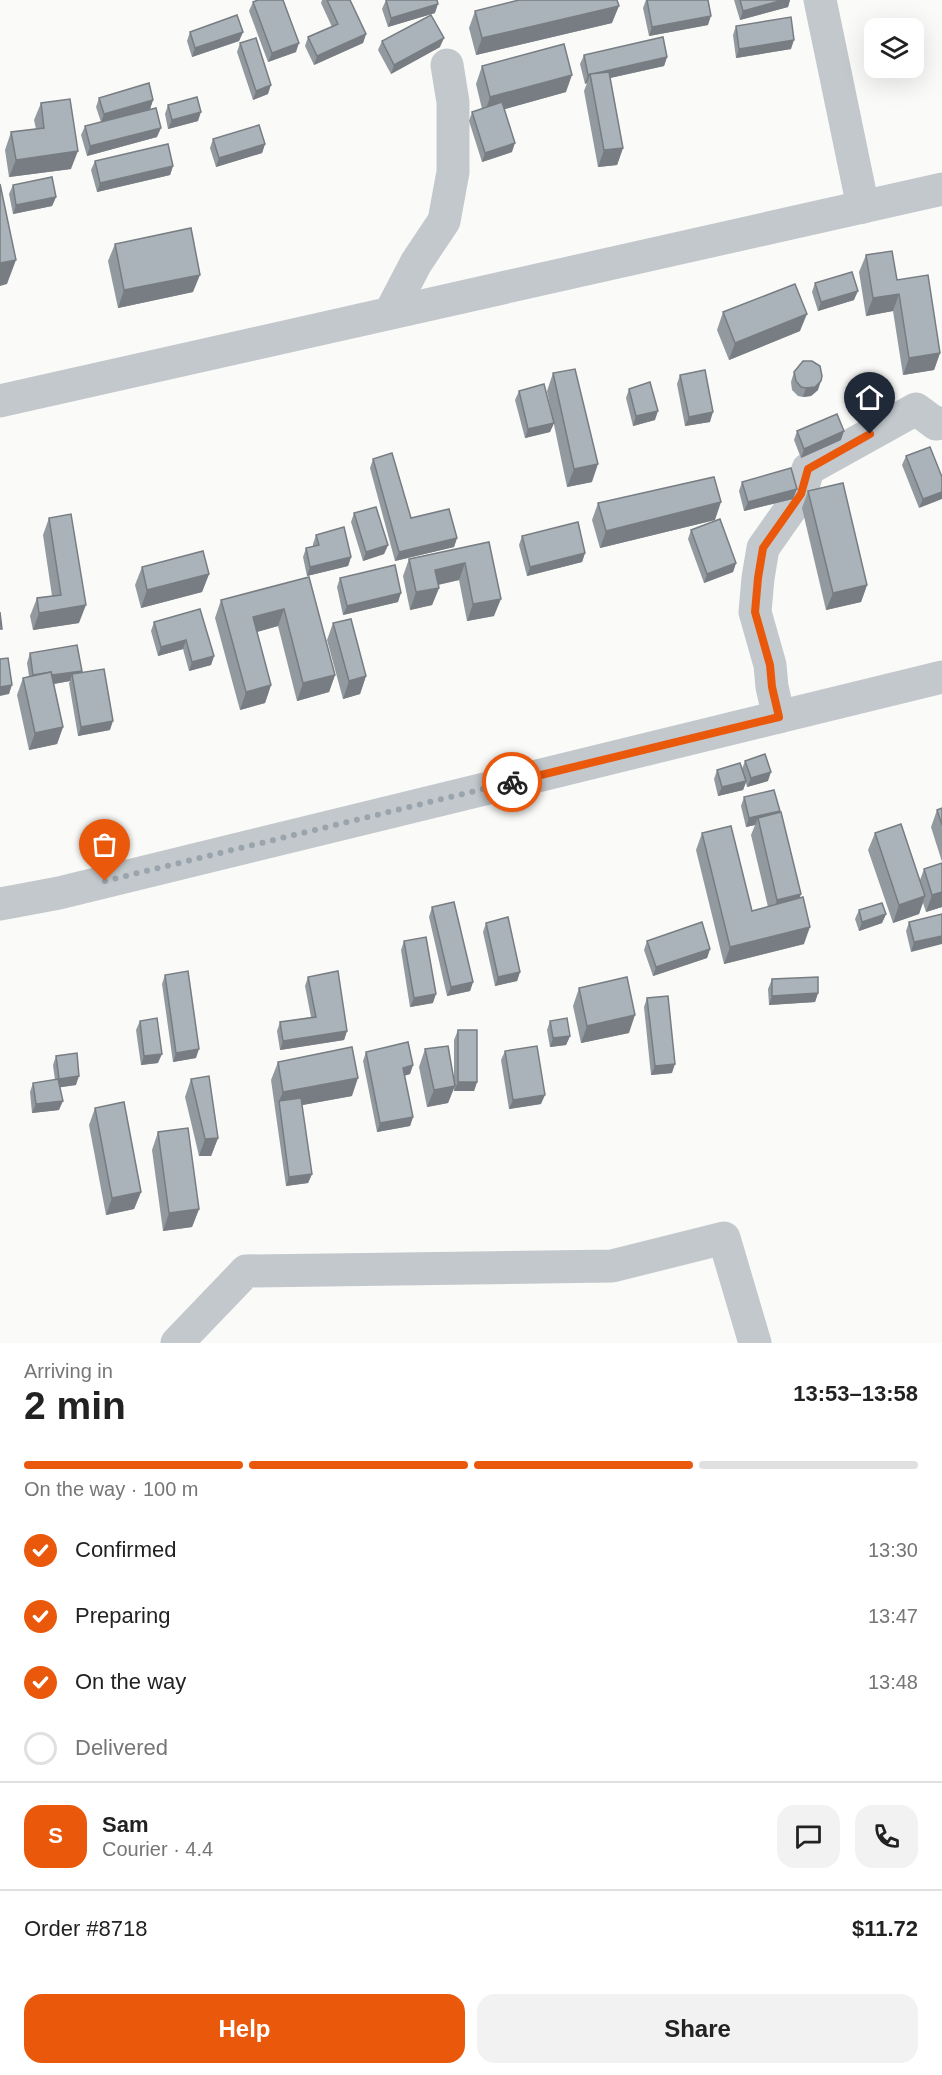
<!DOCTYPE html>
<meta charset="utf-8">
<style>
:root{--surface:#fff;--page:#f2f2f2;--text:#222;--muted:#767676;--line:#e0e0e0;--accent:#ea580c}
body{margin:0;font-family:Helvetica,sans-serif;background:var(--page);color:var(--text);height:100vh;display:flex;flex-direction:column;font-size:22px;white-space:nowrap}
*{box-sizing:border-box;margin:0}
p{font-size:20px;color:var(--muted)}
.icon{flex:none;width:33px;height:33px;fill:none;stroke:currentColor;stroke-width:2;stroke-linecap:round;stroke-linejoin:round}
.map{position:relative;height:1343px;overflow:hidden}
.details{display:flex;flex-direction:column;background:var(--surface);flex:1}
.details>*{flex:none}
.controls{position:absolute;left:864px;top:18px;display:grid;gap:12px}
.controls a{display:grid;place-items:center;width:60px;height:60px;border-radius:12px;background:var(--surface);box-shadow:0 6px 24px #0002;font-size:30px}
.pin{position:absolute;display:grid;place-items:center;width:51px;height:51px;color:#fff;margin:-62px -26px;border-radius:50% 50% 50% 0;rotate:-45deg;box-shadow:0 0 6px #0007}
.pin .icon{rotate:45deg}
.courier{position:absolute;display:grid;place-items:center;width:60px;height:60px;margin:-30px;border:4px solid #ea580c;border-radius:50%;background:#fff;color:#222;box-shadow:0 2px 8px #0007}
.headline em{font-style:normal;font-weight:800}
.headline div{display:flex;flex-direction:column-reverse}
.headline{display:flex;align-items:center;justify-content:space-between;height:102px;padding:0 24px}
h1{font-size:39px;font-weight:800;line-height:45px}
.bar{display:grid;grid-template-columns:repeat(4,1fr);gap:9px 6px;align-content:center;height:72px;padding:0 24px}
.bar i{height:8px;border-radius:4px;background:var(--line)}
.bar .on{background:var(--accent)}
.bar p{grid-column:span 4}
.line{display:flex;align-items:center;gap:15px;padding:0 24px;border-top:2px solid var(--line)}
.line div{flex:1}
.round{display:grid;place-items:center;flex:none;width:63px;height:63px;border-radius:18px;background:var(--page)}
ol{padding:0 24px;list-style:none}
li{display:flex;align-items:center;gap:18px;height:66px}
li p{margin-inline-start:auto}
li .icon{padding:6px;border-radius:50%;background:var(--accent);color:#fff;stroke-width:4}
li:last-child{color:var(--muted)}
li i{width:33px;height:33px;border:3px solid var(--line);border-radius:50%}
.cta{display:flex;gap:12px;margin-top:auto;padding:12px 24px}
.cta a{flex:1;height:69px;border-radius:18px;background:var(--accent);color:#fff;font-size:24px;font-weight:800;line-height:69px;text-align:center}
.cta a+a{background:var(--page);color:var(--text)}
.map>svg:first-child{display:block}
</style>
<div class="map">
<svg width="942" height="1343" viewBox="0 0 942 1343">
<rect width="100%" height="100%" fill="#fafaf8"/>
<g fill="none" stroke-linecap="round" stroke-linejoin="round">
<!-- minor -->
<g stroke="#c3c8cc" stroke-width="33">
<polyline points="820,0 863,207"/>
<polyline points="390,313 416,263 444,221 453,172 453,102 447,65"/>
<polyline points="0,401 942,189"/>
<polyline points="779,717 772,687 770,665 755,612 758,578 763,548 801,494 808,469 916,409 936,424 942,423"/>
<polyline points="0,904 59,893 942,677"/>
<polyline points="177,1343 246,1271 612,1266 724,1238 755,1343"/>
</g>
</g>
<!-- wall -->
<g fill="#929a9f">
<polygon points="322,0 350,0 366,34 363,43 314,65 305,46 308,37 332,27 321,3"/>
<polygon points="386,0 435,13 388,27 382,9"/>
<polygon points="646,0 708,0 708,25 649,36 643,8"/>
<polygon points="734,0 790,0 788,7 740,20"/>
<polygon points="253,2 296,52 268,62 249,11"/>
<polygon points="475,11 612,23 476,55 469,28"/>
<polygon points="736,26 791,49 736,58 733,35"/>
<polygon points="190,32 243,32 239,41 192,57 187,41"/>
<polygon points="382,41 440,47 391,74 378,50"/>
<polygon points="240,43 268,94 253,100 237,52"/>
<polygon points="584,55 667,57 664,66 610,78 623,148 617,165 598,167 584,91 587,83 585,84 580,64"/>
<polygon points="482,66 566,92 504,109 512,152 482,162 469,121 472,112 482,109 476,84"/>
<polygon points="99,98 153,100 150,109 157,137 87,156 81,135 85,126 101,122 96,107"/>
<polygon points="41,103 71,169 9,177 5,150 11,132 36,129 34,120"/>
<polygon points="168,105 198,121 168,129 165,114"/>
<polygon points="213,139 265,144 262,153 216,167 210,148"/>
<polygon points="95,161 173,166 170,175 97,192 91,170"/>
<polygon points="13,185 56,197 52,206 13,214 9,194"/>
<polygon points="115,244 193,292 118,308 108,261"/>
<polygon points="866,255 897,280 940,353 934,370 903,375 893,311 866,316 859,272"/>
<polygon points="815,283 854,300 818,311 812,292"/>
<polygon points="723,312 800,331 729,360 717,330"/>
<polygon points="794,372 818,390 811,396 803,397 798,396 792,390 791,382"/>
<polygon points="553,373 592,482 567,487 547,391"/>
<polygon points="680,375 710,422 685,426 677,384"/>
<polygon points="629,389 655,420 633,426 626,398"/>
<polygon points="519,391 554,423 550,432 525,438 515,400"/>
<polygon points="797,431 841,440 801,458 794,440"/>
<polygon points="906,456 942,477 919,508 902,465"/>
<polygon points="373,459 411,518 457,538 454,547 395,561 370,468"/>
<polygon points="742,482 793,499 744,511 739,491"/>
<polygon points="808,491 867,585 861,602 826,610 802,508"/>
<polygon points="598,503 715,520 600,548 592,520"/>
<polygon points="354,513 388,545 384,554 363,561 351,522"/>
<polygon points="49,518 79,623 33,630 30,616 37,598 52,596 43,535"/>
<polygon points="691,530 736,563 733,572 704,583 688,539"/>
<polygon points="316,535 351,557 348,566 307,576 303,557 306,548 313,547 313,544"/>
<polygon points="522,536 585,553 582,562 527,576 519,545"/>
<polygon points="489,542 494,616 467,621 459,580 438,585 439,588 432,605 410,610 403,576 409,559"/>
<polygon points="142,567 209,574 202,592 141,608 135,585"/>
<polygon points="309,577 335,675 329,692 297,701 278,626 257,632 271,685 265,703 240,710 215,618 221,600"/>
<polygon points="340,578 398,602 343,615 337,587"/>
<polygon points="154,622 214,656 211,665 189,671 183,649 158,656 151,631"/>
<polygon points="333,623 366,676 360,694 343,699 327,640"/>
<polygon points="30,653 81,673 110,730 78,736 69,683 70,681 54,684 63,727 57,744 29,750 17,695 23,678 29,676 27,663"/>
<polygon points="745,761 768,781 747,787 746,783 743,790 718,796 714,779 717,770 742,769"/>
<polygon points="744,797 779,813 801,894 799,898 804,944 724,964 696,850 702,833 752,911 768,907 751,835 755,825 746,827 741,806"/>
<polygon points="942,808 942,862 931,827 937,810"/>
<polygon points="875,833 920,880 924,869 942,863 942,907 926,912 923,903 919,914 893,923 868,850"/>
<polygon points="432,907 473,982 470,991 447,996 429,917"/>
<polygon points="859,910 886,914 882,923 859,931 855,919"/>
<polygon points="942,914 911,952 906,931 909,922"/>
<polygon points="486,923 520,972 517,981 495,986 483,932"/>
<polygon points="404,941 433,1003 410,1007 401,950"/>
<polygon points="647,941 710,949 707,958 653,976 644,950"/>
<polygon points="165,975 196,1058 173,1062 162,984"/>
<polygon points="308,977 347,1031 344,1040 280,1050 277,1031 280,1022 311,1017 305,986"/>
<polygon points="772,979 818,993 815,1002 769,1005 768,989"/>
<polygon points="579,988 629,1033 581,1043 573,1006"/>
<polygon points="647,998 672,1073 651,1075 644,1007"/>
<polygon points="140,1021 158,1063 141,1065 136,1030"/>
<polygon points="550,1021 570,1036 566,1045 550,1047 547,1030"/>
<polygon points="458,1030 477,1082 474,1091 454,1091 454,1087 448,1103 427,1107 419,1067 425,1049 454,1083 454,1040"/>
<polygon points="505,1051 541,1104 509,1109 501,1060"/>
<polygon points="366,1052 413,1065 410,1074 404,1076 413,1117 410,1126 377,1132 363,1061"/>
<polygon points="56,1056 76,1085 59,1087 59,1110 32,1113 30,1092 33,1083 55,1080 53,1065"/>
<polygon points="278,1062 352,1096 302,1105 312,1174 308,1183 286,1186 271,1080"/>
<polygon points="191,1079 218,1138 211,1156 199,1156 185,1097"/>
<polygon points="95,1108 141,1192 134,1209 106,1215 89,1125"/>
<polygon points="158,1132 199,1209 192,1227 163,1231 152,1150"/>
</g>
<!-- shaded-wall -->
<g fill="#777d82">
<polygon points="783,0 790,0 788,7 740,20 743,11"/>
<polygon points="438,4 435,13 388,27 391,18"/>
<polygon points="619,6 612,23 476,55 482,38"/>
<polygon points="711,16 708,25 649,36 652,27"/>
<polygon points="243,32 239,41 192,57 195,48"/>
<polygon points="366,34 363,43 314,65 317,56"/>
<polygon points="444,38 440,47 391,74 394,65"/>
<polygon points="794,40 791,49 736,58 739,49"/>
<polygon points="299,43 296,52 268,62 272,53"/>
<polygon points="667,57 664,66 592,82 590,74"/>
<polygon points="590,74 587,83 585,84 588,75"/>
<polygon points="572,75 566,92 484,115 490,97"/>
<polygon points="271,85 268,94 253,100 256,91"/>
<polygon points="153,100 150,109 101,123 104,114"/>
<polygon points="201,112 198,121 168,129 172,120"/>
<polygon points="161,128 157,137 87,156 90,146"/>
<polygon points="515,143 512,152 482,162 485,153"/>
<polygon points="265,144 262,153 216,167 219,158"/>
<polygon points="623,148 617,165 598,167 604,150"/>
<polygon points="78,151 71,169 9,177 16,160"/>
<polygon points="173,166 170,175 97,192 100,183"/>
<polygon points="56,197 52,206 13,214 16,205"/>
<polygon points="16,260 7,284 0,286 0,263"/>
<polygon points="200,275 193,292 118,308 124,290"/>
<polygon points="858,291 854,300 818,311 821,302"/>
<polygon points="899,294 893,311 866,316 873,298"/>
<polygon points="807,314 800,331 729,360 735,343"/>
<polygon points="940,353 934,370 903,375 909,358"/>
<polygon points="821,381 818,390 811,396 803,397 806,388"/>
<polygon points="658,411 655,420 633,426 636,416"/>
<polygon points="713,412 710,422 685,426 689,417"/>
<polygon points="554,423 550,432 525,438 528,429"/>
<polygon points="844,431 841,440 801,458 804,449"/>
<polygon points="598,464 592,482 567,487 574,469"/>
<polygon points="797,489 793,499 744,511 748,502"/>
<polygon points="942,492 942,499 919,508 923,499"/>
<polygon points="721,502 715,520 600,548 606,531"/>
<polygon points="457,538 454,547 395,561 399,552"/>
<polygon points="388,545 384,554 363,561 366,552"/>
<polygon points="585,553 582,562 527,576 530,567"/>
<polygon points="351,557 348,566 307,576 310,567"/>
<polygon points="465,563 459,580 428,587 435,570"/>
<polygon points="736,563 733,572 704,583 707,574"/>
<polygon points="209,574 202,592 141,608 147,590"/>
<polygon points="867,585 861,602 826,610 833,593"/>
<polygon points="439,588 432,605 410,610 416,592"/>
<polygon points="401,593 398,602 343,615 347,606"/>
<polygon points="501,599 494,616 467,621 473,604"/>
<polygon points="86,605 79,623 33,630 39,613"/>
<polygon points="284,609 278,626 246,635 253,617"/>
<polygon points="186,640 183,649 158,656 161,647"/>
<polygon points="214,656 211,665 189,671 192,662"/>
<polygon points="82,671 78,680 72,674 70,681 31,688 34,678"/>
<polygon points="335,675 329,692 297,701 303,683"/>
<polygon points="366,676 360,694 343,699 349,681"/>
<polygon points="12,685 9,694 0,696 0,687"/>
<polygon points="271,685 265,703 240,710 246,692"/>
<polygon points="113,721 110,730 78,736 81,727"/>
<polygon points="63,727 57,744 29,750 35,733"/>
<polygon points="771,772 768,781 747,787 751,778"/>
<polygon points="746,781 743,790 718,796 722,787"/>
<polygon points="780,811 776,820 758,818 755,825 746,827 749,818"/>
<polygon points="942,892 942,907 926,912 932,895"/>
<polygon points="801,894 794,912 771,917 777,900"/>
<polygon points="925,896 919,914 893,923 899,905"/>
<polygon points="886,914 882,923 859,931 862,922"/>
<polygon points="810,927 804,944 724,964 730,947"/>
<polygon points="942,936 942,944 911,952 914,942"/>
<polygon points="710,949 707,958 653,976 656,967"/>
<polygon points="520,972 517,981 495,986 498,977"/>
<polygon points="473,982 470,991 447,996 451,987"/>
<polygon points="818,993 815,1002 769,1005 772,996"/>
<polygon points="436,994 433,1003 410,1007 414,998"/>
<polygon points="635,1015 629,1033 581,1043 587,1026"/>
<polygon points="347,1031 344,1040 280,1050 283,1041"/>
<polygon points="570,1036 566,1045 550,1047 553,1038"/>
<polygon points="199,1049 196,1058 173,1062 176,1053"/>
<polygon points="162,1054 158,1063 141,1065 144,1056"/>
<polygon points="675,1064 672,1073 651,1075 655,1066"/>
<polygon points="413,1065 410,1074 400,1077 403,1068"/>
<polygon points="79,1076 76,1085 56,1088 59,1079"/>
<polygon points="358,1078 352,1096 281,1109 279,1101 283,1092"/>
<polygon points="458,1082 477,1082 474,1091 454,1091"/>
<polygon points="455,1086 448,1103 427,1107 434,1090"/>
<polygon points="545,1095 541,1104 509,1109 513,1100"/>
<polygon points="63,1101 59,1110 32,1113 36,1104"/>
<polygon points="413,1117 410,1126 377,1132 380,1123"/>
<polygon points="218,1138 211,1156 199,1156 205,1139"/>
<polygon points="312,1174 308,1183 286,1186 289,1177"/>
<polygon points="141,1192 134,1209 106,1215 112,1198"/>
<polygon points="199,1209 192,1227 163,1231 169,1213"/>
</g>
<!-- building -->
<g fill="#aab3b9" stroke="#777d82" stroke-width="1.5">
<polygon points="258,0 283,0 299,43 272,53 253,2"/>
<polygon points="327,0 350,0 366,34 317,56 308,37 338,24"/>
<polygon points="386,0 437,0 438,4 391,18"/>
<polygon points="519,0 617,0 619,6 482,38 475,11"/>
<polygon points="647,0 708,0 711,16 652,27"/>
<polygon points="740,0 783,0 743,11"/>
<polygon points="237,15 243,32 195,48 190,32"/>
<polygon points="431,15 444,38 394,65 382,41"/>
<polygon points="791,17 794,40 739,49 736,26"/>
<polygon points="663,37 667,57 588,75 584,55"/>
<polygon points="256,38 271,85 256,91 240,43"/>
<polygon points="564,44 572,75 490,97 482,66"/>
<polygon points="609,72 623,148 604,150 590,74"/>
<polygon points="149,83 153,100 104,114 99,98"/>
<polygon points="197,97 201,112 172,120 168,105"/>
<polygon points="70,99 78,151 16,160 11,132 44,128 41,103"/>
<polygon points="502,102 515,143 485,153 472,112"/>
<polygon points="156,108 161,128 90,146 85,126"/>
<polygon points="259,125 265,144 219,158 213,139"/>
<polygon points="168,144 173,166 100,183 95,161"/>
<polygon points="52,177 56,197 16,205 13,185"/>
<polygon points="0,184 16,260 0,263"/>
<polygon points="191,228 200,275 124,290 115,244"/>
<polygon points="892,251 897,280 928,275 940,353 909,358 899,294 873,298 866,255"/>
<polygon points="852,272 858,291 821,302 815,283"/>
<polygon points="795,284 807,314 735,343 723,312"/>
<polygon points="803,361 812,361 820,366 822,376 821,381 815,387 806,388 801,387 796,381 794,372"/>
<polygon points="575,369 598,464 574,469 553,373"/>
<polygon points="705,370 713,412 689,417 680,375"/>
<polygon points="650,382 658,411 636,416 629,389"/>
<polygon points="544,384 554,423 528,429 519,391"/>
<polygon points="837,414 844,431 804,449 797,431"/>
<polygon points="930,447 942,477 942,492 923,499 906,456"/>
<polygon points="392,453 411,518 449,509 457,538 399,552 373,459"/>
<polygon points="791,468 797,489 748,502 742,482"/>
<polygon points="714,477 721,502 606,531 598,503"/>
<polygon points="843,483 867,585 833,593 808,491"/>
<polygon points="376,507 388,545 366,552 354,513"/>
<polygon points="71,514 86,605 39,613 37,598 61,595 49,518"/>
<polygon points="720,519 736,563 707,574 691,530"/>
<polygon points="578,522 585,553 530,567 522,536"/>
<polygon points="344,527 351,557 310,567 306,548 319,545 316,535"/>
<polygon points="489,542 501,599 473,604 465,563 435,570 439,588 416,592 409,559"/>
<polygon points="203,551 209,574 147,590 142,567"/>
<polygon points="395,565 401,593 347,606 340,578"/>
<polygon points="309,577 335,675 303,683 284,609 253,617 271,685 246,692 221,600"/>
<polygon points="200,609 214,656 192,662 186,640 161,647 154,622"/>
<polygon points="0,612 2,629 0,629"/>
<polygon points="351,619 366,676 349,681 333,623"/>
<polygon points="77,645 82,671 52,675 51,672 33,675 30,653"/>
<polygon points="8,658 12,685 0,687 0,659"/>
<polygon points="104,669 113,721 81,727 72,674"/>
<polygon points="51,672 63,727 35,733 23,678"/>
<polygon points="765,754 771,772 751,778 745,761"/>
<polygon points="740,763 746,781 722,787 717,770"/>
<polygon points="774,790 780,811 749,818 744,797"/>
<polygon points="942,808 942,825 937,810"/>
<polygon points="781,812 801,894 777,900 758,818"/>
<polygon points="901,824 925,896 899,905 875,833"/>
<polygon points="731,826 752,911 803,897 810,927 730,947 702,833"/>
<polygon points="942,863 942,892 932,895 924,869"/>
<polygon points="454,902 473,982 451,987 432,907"/>
<polygon points="882,903 886,914 862,922 859,910"/>
<polygon points="942,914 942,936 914,942 909,922"/>
<polygon points="508,917 520,972 498,977 486,923"/>
<polygon points="702,922 710,949 656,967 647,941"/>
<polygon points="426,937 436,994 414,998 404,941"/>
<polygon points="188,971 199,1049 176,1053 165,975"/>
<polygon points="338,971 347,1031 283,1041 280,1022 316,1017 308,977"/>
<polygon points="627,977 635,1015 587,1026 579,988"/>
<polygon points="818,977 818,993 772,996 772,979"/>
<polygon points="668,996 675,1064 655,1066 647,998"/>
<polygon points="157,1018 162,1054 144,1056 140,1021"/>
<polygon points="567,1018 570,1036 553,1038 550,1021"/>
<rect x="458" y="1030" width="19" height="52"/>
<polygon points="408,1042 413,1065 403,1068 413,1117 380,1123 366,1052"/>
<polygon points="448,1046 455,1086 434,1090 425,1049"/>
<polygon points="537,1046 545,1095 513,1100 505,1051"/>
<polygon points="352,1047 358,1078 283,1092 278,1062"/>
<polygon points="77,1053 79,1076 59,1079 56,1056"/>
<polygon points="209,1076 218,1138 205,1139 191,1079"/>
<polygon points="58,1079 63,1101 36,1104 33,1083"/>
<polygon points="301,1098 312,1174 289,1177 279,1101"/>
<polygon points="124,1102 141,1192 112,1198 95,1108"/>
<polygon points="188,1128 199,1209 169,1213 158,1132"/>
</g>
<g fill="none" stroke-linecap="round" stroke-linejoin="round">
<!-- done -->
<polyline stroke="#99a4ac" stroke-width="6" stroke-dasharray="0 10.8" points="105,881 512,782"/>
<!-- route -->
<polyline stroke="#ea580c" stroke-width="8" points="512,782 779,717 772,687 770,665 755,612 758,578 763,548 801,494 808,469 870,434"/>
</g>
</svg>
<div class="controls">
<a><svg class="icon" aria-label="layers" viewBox="0 0 24 24"><path d="M12 4l9 5-9 5-9-5zM3 14l9 5 9-5"/></svg></a>
</div>
<div class="pin" style="left:105px;top:881px;background:#ea580c"><svg class="icon" aria-label="bag" viewBox="0 0 24 24"><path d="M5 8h14l-1 12H6zM9 8a3 3 0 0 1 6 0"/></svg></div>
<div class="pin" style="left:870px;top:434px;background:#1f2937"><svg class="icon" aria-label="home" viewBox="0 0 24 24"><path d="M3 11l9-7 9 7M6 9v11h12V9"/></svg></div>
<div class="courier" style="left:512px;top:782px"><svg class="icon" aria-label="bike" viewBox="0 0 24 24"><circle cx="6" cy="16" r="4"/><circle cx="18" cy="16" r="4"/><path d="M6 16l4-8h5l3 8M10 8l3 8H6M13 5h3"/></svg></div>
</div>
<section class="details">
<div class="headline"><div><h1>2 min</h1><p>Arriving in</p></div><em>13:53–13:58</em></div>
<div class="bar"><i class="on"></i><i class="on"></i><i class="on"></i><i></i><p>On the way · 100 m</p></div>
<ol>
<li><svg class="icon" aria-label="check" viewBox="0 0 24 24"><path d="M5 12l5 5 9-10"/></svg>Confirmed<p>13:30</p></li>
<li><svg class="icon" aria-label="check" viewBox="0 0 24 24"><path d="M5 12l5 5 9-10"/></svg>Preparing<p>13:47</p></li>
<li><svg class="icon" aria-label="check" viewBox="0 0 24 24"><path d="M5 12l5 5 9-10"/></svg>On the way<p>13:48</p></li>
<li><i></i>Delivered</li>
</ol>
<div class="line" style="height:108px"><b class="round" style="background:var(--accent);color:#fff">S</b><div><b>Sam</b><p>Courier · 4.4</p></div><a class="round"><svg class="icon" aria-label="chat" viewBox="0 0 24 24"><path d="M4 5h16v11H9l-5 4z"/></svg></a><a class="round"><svg class="icon" aria-label="phone" viewBox="0 0 24 24"><path d="M5 4h4l2 5-3 2q2 4 5 5l2-3 5 2v4C11 20 4 13 5 4z"/></svg></a></div>
<div class="line" style="height:78px"><div>Order #8718</div><b>$11.72</b></div>
<div class="cta"><a>Help</a><a>Share</a></div>
</section>
